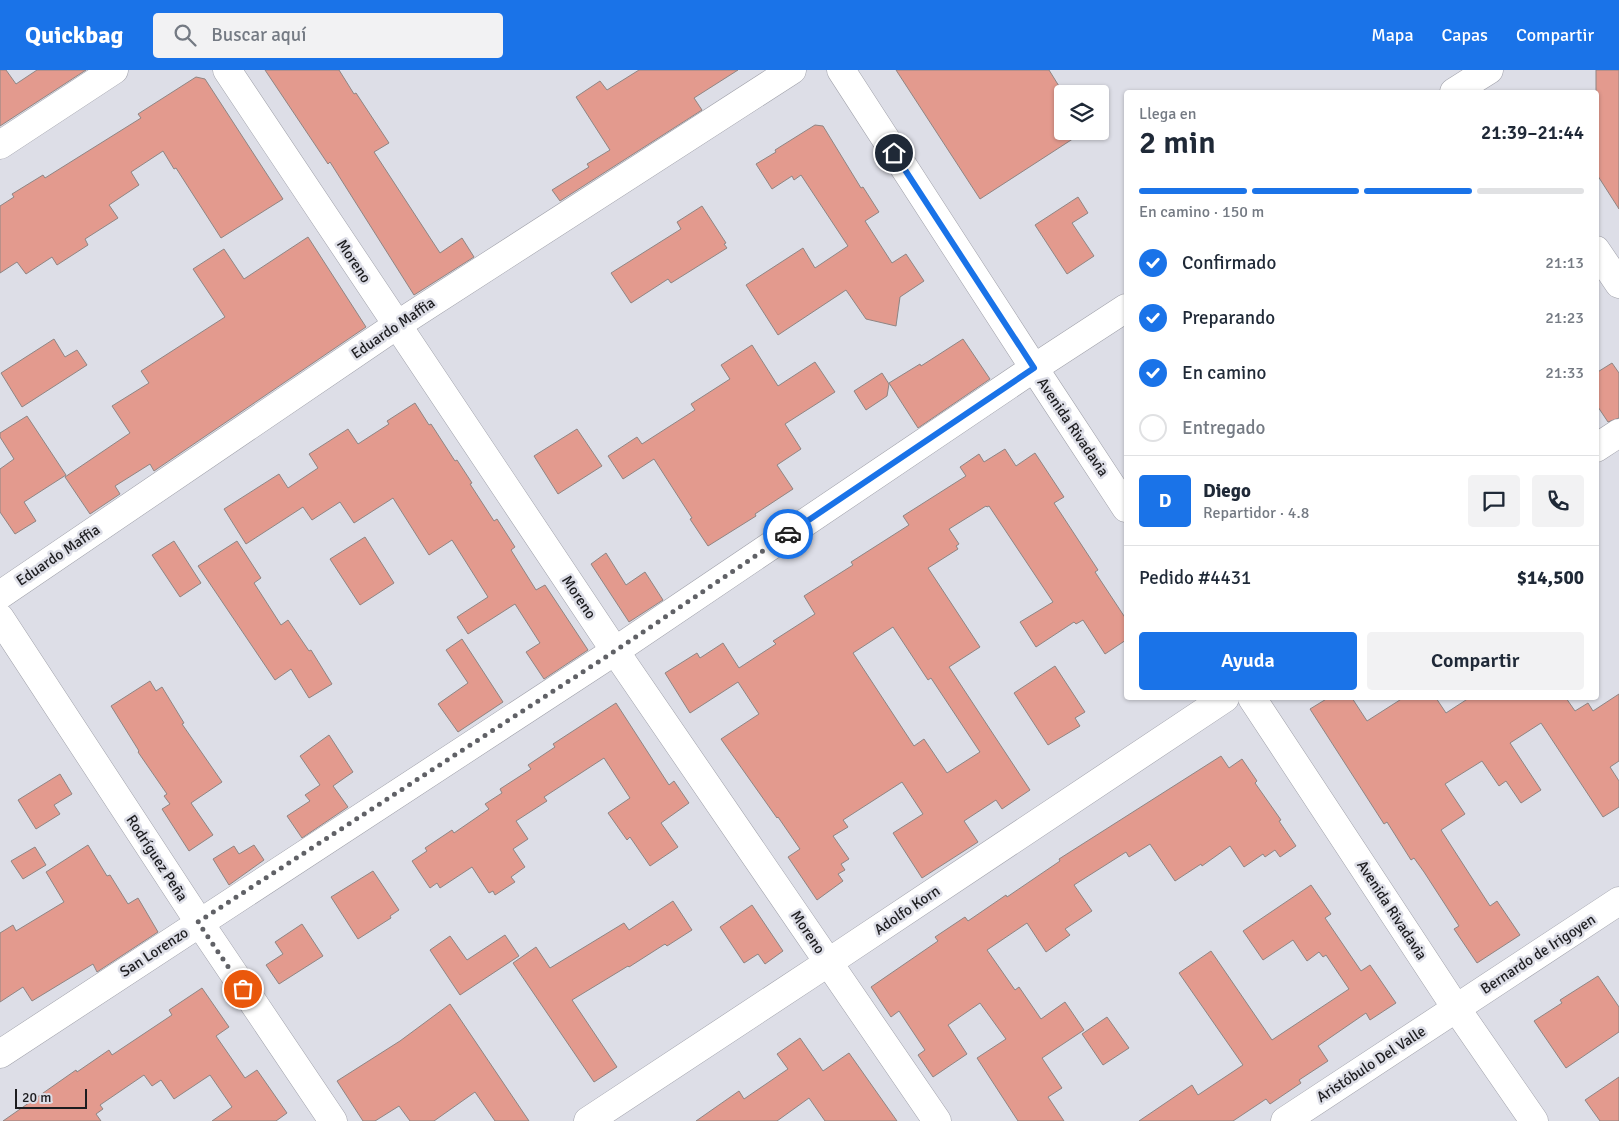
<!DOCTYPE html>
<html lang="es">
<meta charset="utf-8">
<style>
:root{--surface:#fff;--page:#f2f2f3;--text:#1f2937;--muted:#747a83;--line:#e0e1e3;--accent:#1a73e8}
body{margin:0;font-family:Signika,sans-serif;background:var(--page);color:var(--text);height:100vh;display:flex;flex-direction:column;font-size:19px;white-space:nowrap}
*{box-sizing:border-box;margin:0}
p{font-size:16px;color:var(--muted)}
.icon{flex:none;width:28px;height:28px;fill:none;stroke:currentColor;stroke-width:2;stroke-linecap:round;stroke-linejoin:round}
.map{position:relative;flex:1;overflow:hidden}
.sheet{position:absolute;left:1124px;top:20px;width:475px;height:610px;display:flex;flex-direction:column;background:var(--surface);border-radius:5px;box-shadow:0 1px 4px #0004}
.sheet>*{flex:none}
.tools{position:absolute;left:1054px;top:15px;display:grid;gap:10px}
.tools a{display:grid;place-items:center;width:55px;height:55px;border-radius:5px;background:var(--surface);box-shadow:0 1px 4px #0004;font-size:25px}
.scale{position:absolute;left:15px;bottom:12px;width:72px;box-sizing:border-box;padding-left:5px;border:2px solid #1d1d20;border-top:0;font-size:14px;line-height:18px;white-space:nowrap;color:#1d1d20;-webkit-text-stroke:4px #dddee7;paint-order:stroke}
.pin{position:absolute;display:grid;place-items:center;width:42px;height:42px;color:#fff;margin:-21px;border:2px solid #fff;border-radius:50%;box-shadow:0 1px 5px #0007}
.courier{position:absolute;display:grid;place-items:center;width:50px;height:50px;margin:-25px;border:4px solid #1a73e8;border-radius:50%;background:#fff;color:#222;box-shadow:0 1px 6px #0007}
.overview em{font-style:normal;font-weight:600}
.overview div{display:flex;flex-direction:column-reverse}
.overview{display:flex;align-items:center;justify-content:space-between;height:85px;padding:0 15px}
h1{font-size:32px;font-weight:600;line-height:38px}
.bar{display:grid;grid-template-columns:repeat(4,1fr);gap:8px 5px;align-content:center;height:60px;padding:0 15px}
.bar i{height:6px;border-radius:4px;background:var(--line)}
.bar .active{background:var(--accent)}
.bar p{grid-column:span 4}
.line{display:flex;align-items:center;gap:12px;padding:0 15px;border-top:1px solid var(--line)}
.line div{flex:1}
.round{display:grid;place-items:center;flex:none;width:52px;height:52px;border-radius:5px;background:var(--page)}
ol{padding:0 15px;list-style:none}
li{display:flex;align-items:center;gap:15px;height:55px}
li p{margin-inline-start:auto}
li .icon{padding:5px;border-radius:50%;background:var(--accent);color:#fff;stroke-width:4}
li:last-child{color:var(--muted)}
li i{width:28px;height:28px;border:2px solid var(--line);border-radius:50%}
.cta{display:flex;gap:10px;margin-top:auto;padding:10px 15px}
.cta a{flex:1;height:58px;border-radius:5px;background:var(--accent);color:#fff;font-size:20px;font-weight:600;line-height:58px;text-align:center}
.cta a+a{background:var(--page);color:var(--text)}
header{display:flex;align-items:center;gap:30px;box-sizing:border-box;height:70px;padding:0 25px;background:var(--accent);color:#fff}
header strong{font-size:24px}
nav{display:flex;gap:28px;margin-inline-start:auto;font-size:18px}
.search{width:350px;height:45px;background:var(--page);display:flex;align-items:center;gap:12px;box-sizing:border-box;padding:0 18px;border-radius:5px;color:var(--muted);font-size:19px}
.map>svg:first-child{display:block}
</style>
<header>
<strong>Quickbag</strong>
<div class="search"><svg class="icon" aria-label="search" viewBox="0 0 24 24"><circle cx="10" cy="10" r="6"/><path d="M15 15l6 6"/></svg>Buscar aquí</div>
<nav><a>Mapa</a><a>Capas</a><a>Compartir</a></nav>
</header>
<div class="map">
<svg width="1619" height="1051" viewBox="0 0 1619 1051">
<rect width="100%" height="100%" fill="#dddee7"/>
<!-- building -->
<g fill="#e39a8e" stroke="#8f8583" fill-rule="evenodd">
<polygon points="0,0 6,0 16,14 37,0 86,0 0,56"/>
<polygon points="265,0 339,0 354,24 356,23 389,73 374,82 440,183 462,168 474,187 414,225 330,92 328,94"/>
<polygon points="639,0 738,0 694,28 702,40 560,131 552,120 589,97 587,94 610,80 576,27 600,11 607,20"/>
<polygon points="896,0 1049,0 1062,21 1062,61 1085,61 980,129"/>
<polygon points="1596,0 1619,0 1619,139 1596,103"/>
<polygon points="196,7 205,9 283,129 221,168 176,98 174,99 163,81 131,102 139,115 109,135 118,148 85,169 88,175 57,195 52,187 26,204 17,192 0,203 0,136 14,127 12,124 43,105 45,108 141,48 138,44"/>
<polygon points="815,55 823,56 861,118 863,117 879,142 865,151 892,193 906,184 924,211 900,227 896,256 866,249 846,220 778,265 746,215 803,178 815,198 848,176 801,105 794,110 792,106 772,119 756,94 776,82 775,80"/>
<polygon points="1078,127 1088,143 1072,153 1094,186 1067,204 1035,155"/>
<polygon points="702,136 726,173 724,174 727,178 671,213 668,209 631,233 611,203 681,159 677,152"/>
<polygon points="308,167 366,257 154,401 150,394 115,416 120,424 90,444 65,407 130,363 112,336 149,313 141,301 225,247 193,199 224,179 244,209"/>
<polygon points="54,269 65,287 77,280 87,295 22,337 1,303"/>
<polygon points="963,269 990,309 918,358 889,313 920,294 921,296"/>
<polygon points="752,275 778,316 815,292 835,322 785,354 801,379 777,395 793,419 755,444 756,446 708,476 690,449 692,448 654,389 623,409 608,386 637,367 642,374 695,340 691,334 730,309 721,295"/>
<polygon points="1612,293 1619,303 1619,348 1608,352 1596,334 1596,303"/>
<polygon points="882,303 889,314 887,326 866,340 854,321"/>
<polygon points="415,333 429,355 431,354 455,391 457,390 472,413 470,414 494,451 497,449 515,477 511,480 536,520 545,515 588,580 544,609 526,582 540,573 515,534 468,564 457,547 488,527 452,470 429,485 393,428 354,453 340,432 312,450 303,437 246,474 224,439 279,404 288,418 318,398 309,384 348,359 358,374 389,354 387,351"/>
<polygon points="27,346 66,405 24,432 36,451 15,464 0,442 0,399 14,389 0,367 0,363"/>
<polygon points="577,359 602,396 558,424 534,386"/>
<path d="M1005,379L1016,396L1035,383L1064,427L1054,433L1098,500L1095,502L1126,549V570L1105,584L1083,550L1076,554L1074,552L1036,577L1020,552L1053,532L989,436L987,437L986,436L949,459L959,474L956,476L958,479L928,498L980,577L949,597L1030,720L1002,739L996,730L964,751L978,772L922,808L893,763L923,744L902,712L843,750L848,757L833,766L849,789L841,794L845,800L838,804L843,811L817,830L788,787L800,779L778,747L777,748L721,669L759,644L738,612L690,643L665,603L697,583L700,588L723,573L739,598L776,574L773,571L815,544L804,526L853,495L851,492L909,455L903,446L966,406L960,397L979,384L984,392ZM893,557L928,610L931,608L980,682L947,703L924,669L914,676L853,583Z"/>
<polygon points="365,467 394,513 360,535 330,489"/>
<polygon points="174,471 201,513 180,527 152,485"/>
<polygon points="237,471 261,508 254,513 281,555 288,550 309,581 311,580 332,614 309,628 291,599 275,610 198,496"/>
<polygon points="606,483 626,515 645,502 663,530 629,552 591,494"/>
<polygon points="462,569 503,632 458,662 438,634 468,613 446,580"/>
<polygon points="1055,596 1085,642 1075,648 1080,656 1048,675 1014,623"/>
<polygon points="150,611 156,621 162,617 184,653 182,654 222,712 191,733 213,765 189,781 162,739 170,734 164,726 167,724 138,682 139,681 111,636"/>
<polygon points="1619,624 1619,691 1610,697 1619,711 1619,737 1603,747 1541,653 1510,673 1541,720 1521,733 1506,711 1499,716 1482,691 1445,714 1465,744 1441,760 1490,836 1497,831 1520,865 1477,893 1454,859 1459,856 1424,802 1414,788 1411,790 1387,752 1384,754 1310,639 1328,628 1352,628 1367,651 1403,628 1436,628 1446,643 1469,628 1566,628 1575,641 1588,633 1593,641"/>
<polygon points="616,633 669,715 674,711 689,733 661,753 678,777 650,796 630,767 627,770 608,743 630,728 604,688 544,727 547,731 516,751 528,769 513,779 525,797 511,807 515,812 495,825 493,821 489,823 472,797 440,818 437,813 430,818 412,791 427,781 425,778 452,760 454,763 489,739 485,734 502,723 500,719 531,699 528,695 555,677 553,674"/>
<polygon points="329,665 353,702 333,716 348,737 302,768 287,746 310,731 305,725 320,715 300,686"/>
<polygon points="1221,686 1229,698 1242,689 1257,711 1255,713 1281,750 1279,751 1296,776 1280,787 1275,780 1265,787 1263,784 1244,797 1230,776 1202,796 1201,794 1175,811 1150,774 1129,787 1126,782 1074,815 1092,841 1065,859 1070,865 1046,882 1027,853 987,880 1015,920 1019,917 1041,949 1065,932 1084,960 1042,988 1062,1018 1048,1027 1064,1051 1018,1051 977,988 1006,969 980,933 948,955 967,984 933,1007 918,985 925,980 899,941 891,947 871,917 938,871 935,867 965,847 968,851 1006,825 1007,827 1060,791 1059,789"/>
<polygon points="60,704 72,724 54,735 60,744 36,759 18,730"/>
<polygon points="88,775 107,806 110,805 128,834 138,828 158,862 97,902 93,894 32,931 23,917 0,932 0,863 13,855 16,861 64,832 46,802"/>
<polygon points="254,775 264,790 229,815 213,789 234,776 239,784"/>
<polygon points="35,777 46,795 23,809 11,791"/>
<polygon points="373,801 399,840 390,846 391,848 358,869 331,827"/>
<polygon points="1311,815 1331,844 1325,848 1361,901 1370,895 1396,933 1370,950 1366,943 1318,976 1328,991 1299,1010 1301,1013 1270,1034 1266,1029 1233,1051 1139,1051 1192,1015 1198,1025 1243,995 1179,903 1211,881 1272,970 1349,919 1326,885 1323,887 1319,882 1307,891 1293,870 1263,890 1243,861"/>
<polygon points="673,831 692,860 667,876 665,874 629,897 628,896 572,930 617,997 594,1012 513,893 536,877 550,898 624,853 629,860"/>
<polygon points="752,835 783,881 765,894 758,884 744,893 720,857"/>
<polygon points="302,854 323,886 279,914 266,895 283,884 275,872"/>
<polygon points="505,865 519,886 460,925 430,880 450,866 467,890"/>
<polygon points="1598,906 1619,937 1619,962 1566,998 1534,951 1562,933 1560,930"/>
<polygon points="202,918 229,957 216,966 245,1008 257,1000 287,1043 276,1051 212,1051 232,1037 210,1005 174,1029 161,1010 152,1016 144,1005 100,1035 103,1039 96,1044 101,1051 3,1051 76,1000 77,1002 109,980 112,985 172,945 169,940"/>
<polygon points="450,934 529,1051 495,1051 475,1022 434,1051 410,1051 399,1036 375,1051 363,1051 337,1011 400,971"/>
<polygon points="1107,947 1129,978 1103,995 1082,964"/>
<polygon points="800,968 823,1001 849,983 897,1051 825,1051 809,1028 777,1051 696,1051 739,1021 744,1029 788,999 777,984"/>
<polygon points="1619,1007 1619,1051 1600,1051 1585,1030"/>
</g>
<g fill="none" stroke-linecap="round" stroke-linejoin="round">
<defs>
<g id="minor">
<polyline points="227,0 615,581 937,1051"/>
<polyline points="1454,22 1489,0"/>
<polyline points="0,75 114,0"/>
<polyline points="1596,180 1619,214"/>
<polyline points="1596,378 1619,363"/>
<polyline points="0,525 397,255 792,0"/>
<polyline points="0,548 199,852 333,1051"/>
<polyline points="0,984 615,581 1034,298 1126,238"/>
<polyline points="588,1051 829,892 1225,628"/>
<polyline points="1285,1051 1619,831"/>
</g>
<g id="major">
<polyline points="841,0 1034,298 1126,438"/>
<polyline points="1252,628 1456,938 1534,1051"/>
</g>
</defs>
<!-- minor casing -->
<use href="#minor" stroke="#a1a2ab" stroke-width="29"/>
<!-- major casing -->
<use href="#major" stroke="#a1a2ab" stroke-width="29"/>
<!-- minor -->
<use href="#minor" stroke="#fff" stroke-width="28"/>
<!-- major -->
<use href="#major" stroke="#fff" stroke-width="28"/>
</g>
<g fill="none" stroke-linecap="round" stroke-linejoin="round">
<!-- done -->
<polyline stroke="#606166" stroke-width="5" stroke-dasharray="0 9" points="243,919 198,852 615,581 788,464"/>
<!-- route -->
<polyline stroke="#1a73e8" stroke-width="6" points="788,464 1034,298 894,83"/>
</g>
<g text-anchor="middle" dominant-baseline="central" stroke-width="5" stroke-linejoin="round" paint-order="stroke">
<!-- street labels -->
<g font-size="15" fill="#1d1d20" stroke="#dddee7">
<text transform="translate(354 191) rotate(56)">Moreno</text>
<text transform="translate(393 258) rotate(-34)">Eduardo Maffia</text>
<text transform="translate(1073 357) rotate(56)">Avenida Rivadavia</text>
<text transform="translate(58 485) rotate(-34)">Eduardo Maffia</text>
<text transform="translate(579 527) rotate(56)">Moreno</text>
<text transform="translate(157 788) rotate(57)">Rodríguez Peña</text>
<text transform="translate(907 840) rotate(-34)">Adolfo Korn</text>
<text transform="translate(1392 840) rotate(57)">Avenida Rivadavia</text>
<text transform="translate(808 862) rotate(56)">Moreno</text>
<text transform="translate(154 882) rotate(-33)">San Lorenzo</text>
<text transform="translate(1538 884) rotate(-33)">Bernardo de Irigoyen</text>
<text transform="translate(1371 994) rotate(-33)">Aristóbulo Del Valle</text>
</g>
</g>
</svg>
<div class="tools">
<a><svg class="icon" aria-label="layers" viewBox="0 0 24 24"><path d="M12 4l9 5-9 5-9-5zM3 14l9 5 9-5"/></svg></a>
</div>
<div class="scale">20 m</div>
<div class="pin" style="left:243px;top:919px;background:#ea580c"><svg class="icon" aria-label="bag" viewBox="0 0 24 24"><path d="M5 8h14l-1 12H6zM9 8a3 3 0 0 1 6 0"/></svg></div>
<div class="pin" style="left:894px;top:83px;background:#1f2937"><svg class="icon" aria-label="home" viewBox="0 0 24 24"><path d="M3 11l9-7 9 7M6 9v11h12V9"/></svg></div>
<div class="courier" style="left:788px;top:464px"><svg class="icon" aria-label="car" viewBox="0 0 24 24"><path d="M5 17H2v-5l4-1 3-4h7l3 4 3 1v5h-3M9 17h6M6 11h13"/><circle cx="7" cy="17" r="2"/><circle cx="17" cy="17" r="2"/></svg></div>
<section class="sheet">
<div class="overview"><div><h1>2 min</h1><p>Llega en</p></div><em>21:39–21:44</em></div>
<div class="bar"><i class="active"></i><i class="active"></i><i class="active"></i><i></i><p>En camino · 150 m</p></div>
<ol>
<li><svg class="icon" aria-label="check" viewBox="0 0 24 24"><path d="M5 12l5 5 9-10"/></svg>Confirmado<p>21:13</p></li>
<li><svg class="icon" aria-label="check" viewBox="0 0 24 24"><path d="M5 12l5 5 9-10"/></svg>Preparando<p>21:23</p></li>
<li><svg class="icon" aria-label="check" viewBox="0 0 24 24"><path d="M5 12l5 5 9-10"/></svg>En camino<p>21:33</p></li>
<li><i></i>Entregado</li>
</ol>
<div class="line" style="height:90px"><b class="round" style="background:var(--accent);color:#fff">D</b><div><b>Diego</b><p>Repartidor · 4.8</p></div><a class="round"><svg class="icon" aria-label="chat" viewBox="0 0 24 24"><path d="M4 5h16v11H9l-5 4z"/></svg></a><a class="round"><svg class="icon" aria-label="phone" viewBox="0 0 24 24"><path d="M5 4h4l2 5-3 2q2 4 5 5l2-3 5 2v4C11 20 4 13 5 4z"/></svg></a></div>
<div class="line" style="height:65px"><div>Pedido #4431</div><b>$14,500</b></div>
<div class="cta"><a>Ayuda</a><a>Compartir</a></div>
</section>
</div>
